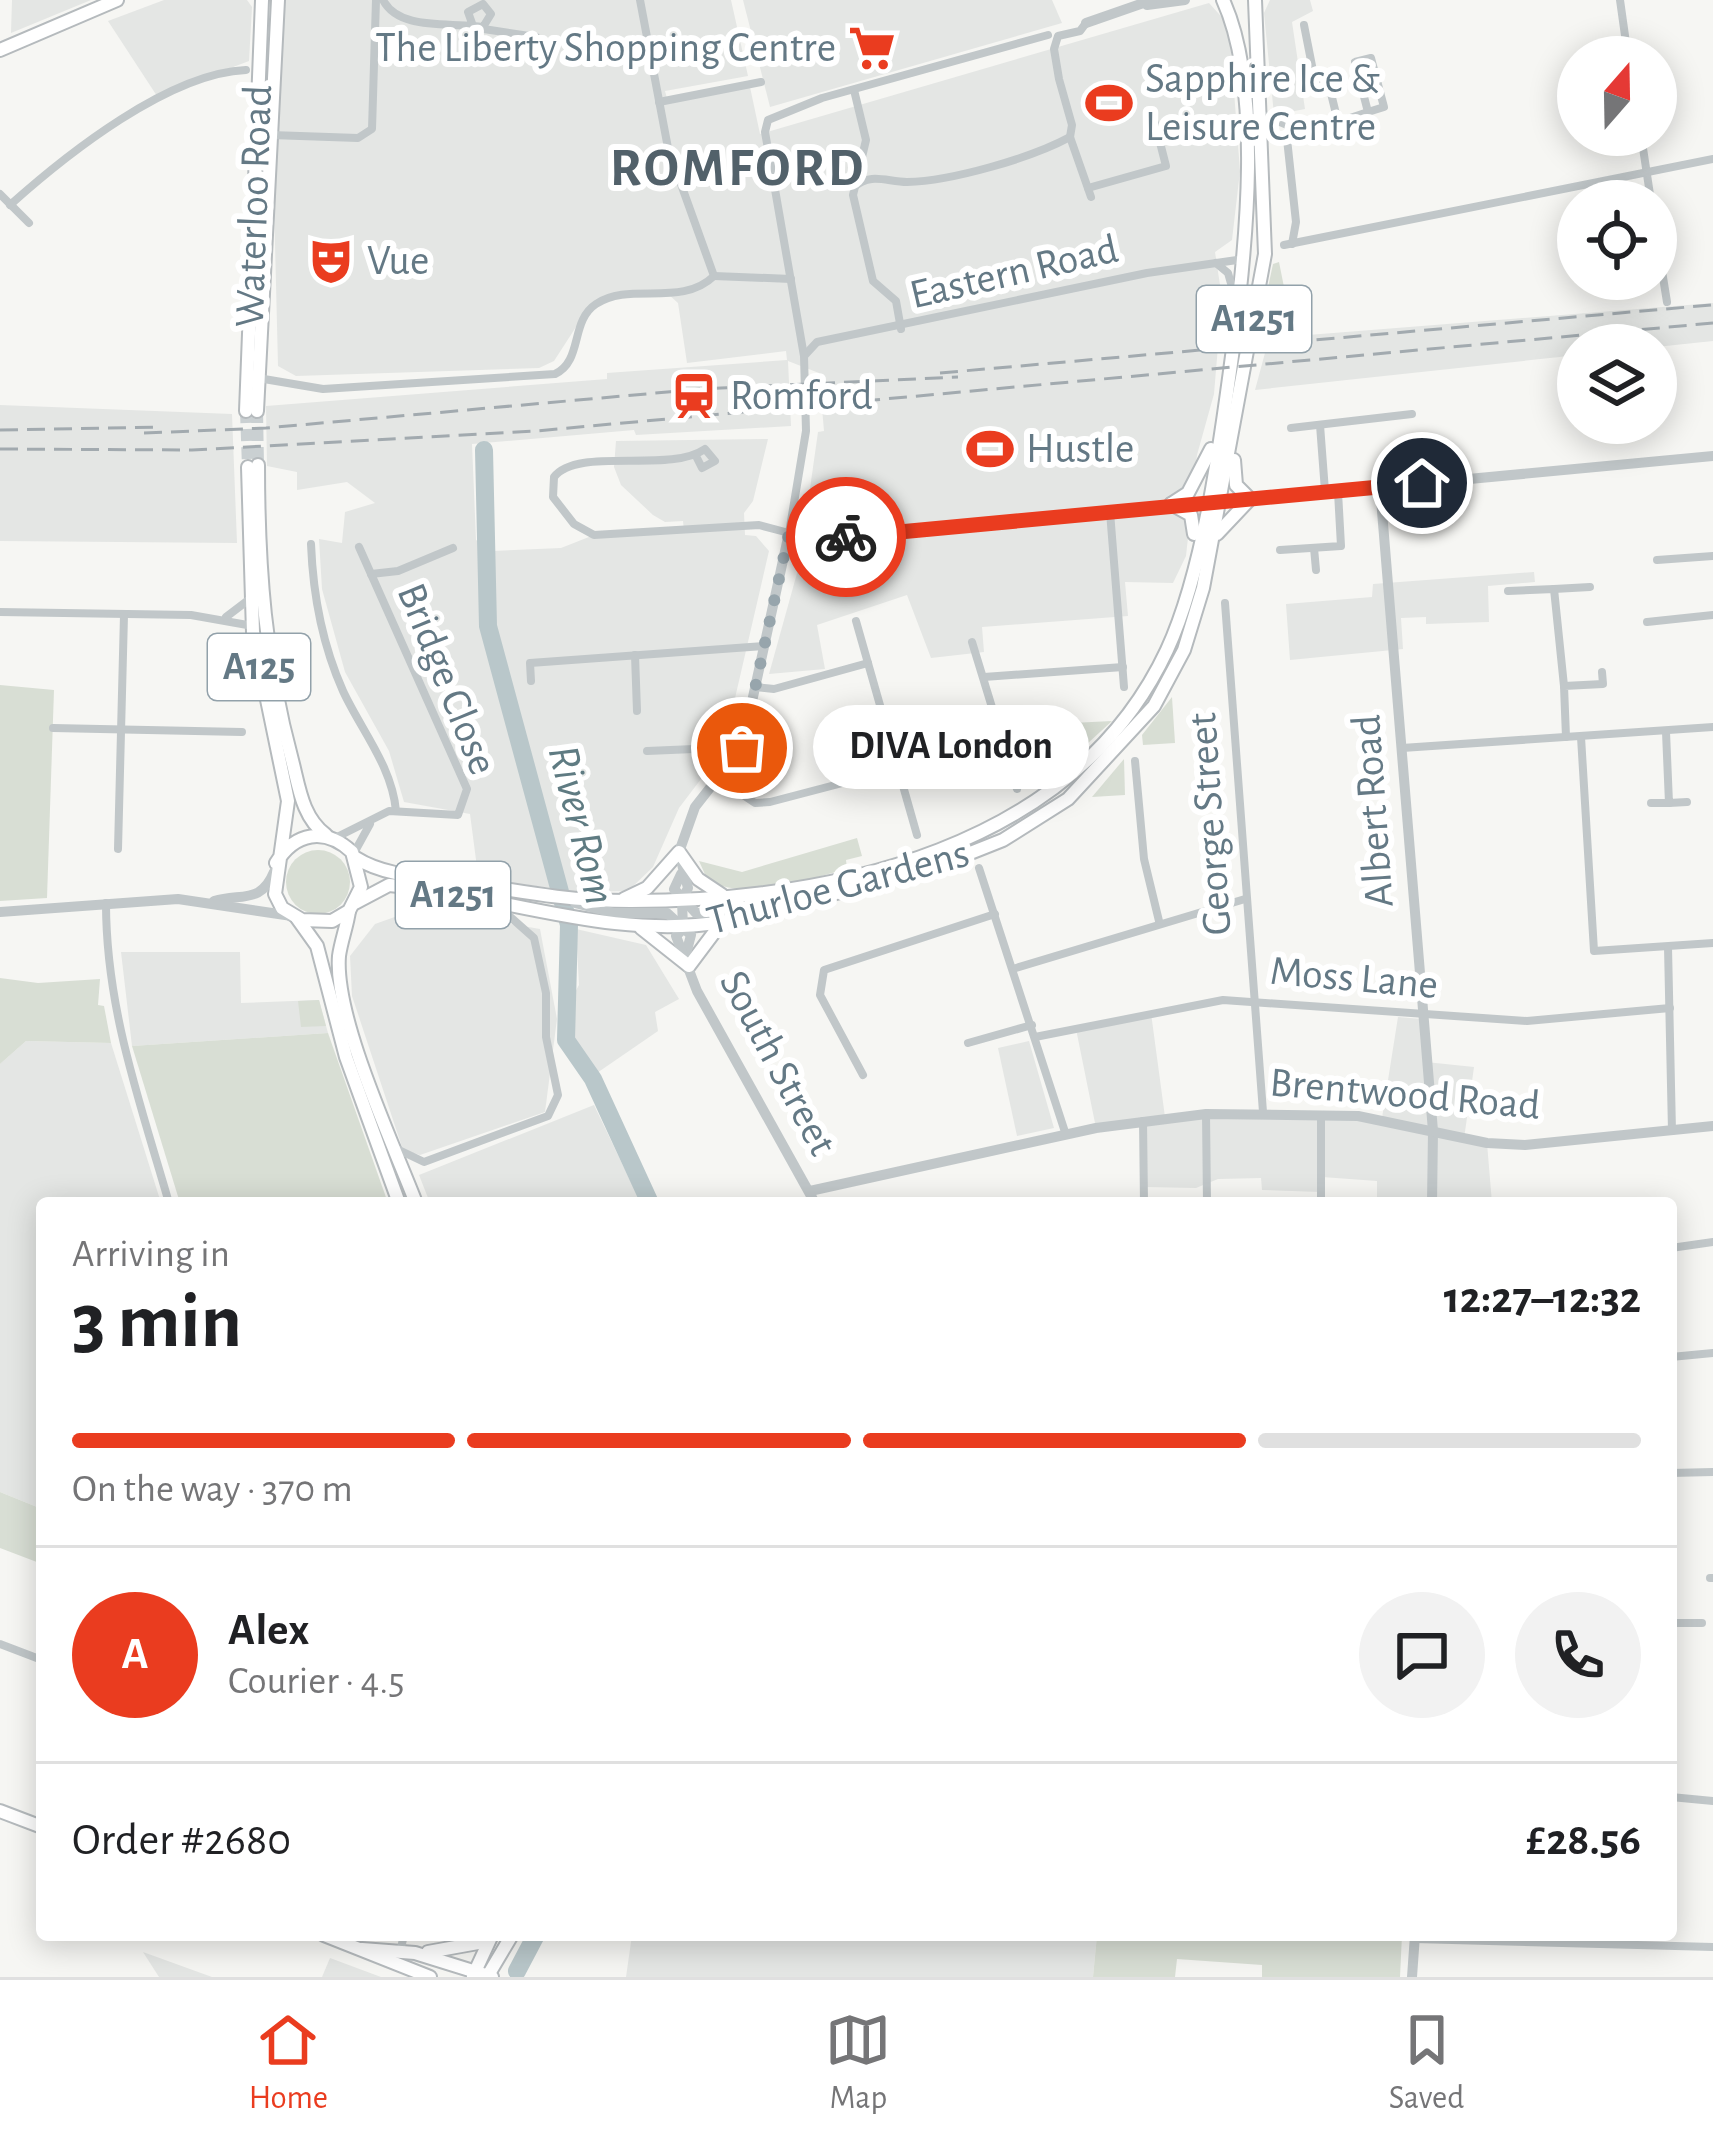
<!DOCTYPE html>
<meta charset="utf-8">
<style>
:root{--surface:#fff;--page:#f2f2f2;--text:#202124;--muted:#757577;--line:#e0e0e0;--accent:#ea3c1f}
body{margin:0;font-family:"Alegreya Sans",sans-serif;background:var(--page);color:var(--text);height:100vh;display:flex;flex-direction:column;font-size:45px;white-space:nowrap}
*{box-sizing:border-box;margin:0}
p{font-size:39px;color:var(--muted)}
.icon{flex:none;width:66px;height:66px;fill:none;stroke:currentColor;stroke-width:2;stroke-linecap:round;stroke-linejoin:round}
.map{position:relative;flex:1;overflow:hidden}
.drawer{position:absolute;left:36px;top:1197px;width:1641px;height:744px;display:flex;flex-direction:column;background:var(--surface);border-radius:12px;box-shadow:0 6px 30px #0003}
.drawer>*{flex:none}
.needle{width:78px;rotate:20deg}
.fabs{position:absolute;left:1557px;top:36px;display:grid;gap:24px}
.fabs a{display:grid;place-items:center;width:120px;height:120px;border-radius:50%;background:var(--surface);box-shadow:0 6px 30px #0003;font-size:60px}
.pin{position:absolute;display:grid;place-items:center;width:102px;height:102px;color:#fff;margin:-51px;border:6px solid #fff;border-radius:50%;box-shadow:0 3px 12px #0007}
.courier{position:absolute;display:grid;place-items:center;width:120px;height:120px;margin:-60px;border:9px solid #ea3c1f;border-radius:50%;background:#fff;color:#222;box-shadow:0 3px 15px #0007}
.bubble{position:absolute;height:84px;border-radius:42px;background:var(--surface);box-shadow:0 6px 30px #0003;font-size:39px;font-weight:600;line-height:84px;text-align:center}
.head em{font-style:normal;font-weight:600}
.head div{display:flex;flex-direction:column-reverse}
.head{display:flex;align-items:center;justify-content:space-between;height:204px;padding:0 36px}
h1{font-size:78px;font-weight:600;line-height:90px}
.bar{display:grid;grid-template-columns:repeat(4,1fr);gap:18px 12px;align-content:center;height:144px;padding:0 36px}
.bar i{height:15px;border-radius:9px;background:var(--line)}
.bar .active{background:var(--accent)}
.bar p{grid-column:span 4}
.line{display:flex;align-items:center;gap:30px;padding:0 36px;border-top:3px solid var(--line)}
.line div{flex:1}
.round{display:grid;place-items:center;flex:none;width:126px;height:126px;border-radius:63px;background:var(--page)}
.tabs{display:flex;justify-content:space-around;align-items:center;height:168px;border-top:3px solid var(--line);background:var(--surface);font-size:33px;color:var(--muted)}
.tabs a{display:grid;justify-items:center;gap:6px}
.tabs .active{color:var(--accent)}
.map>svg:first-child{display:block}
</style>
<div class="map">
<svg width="1713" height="1977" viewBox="0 0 1713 1977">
<rect width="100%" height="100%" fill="#f6f6f3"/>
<!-- built -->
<g fill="#e4e6e4">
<polygon points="12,0 91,0 11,33"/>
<polygon points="164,0 247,0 252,7 249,61 157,96 108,21"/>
<polygon points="281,0 731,0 748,76 665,91 668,102 750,87 760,134 1209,3 1229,25 1240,171 1232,240 1215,252 1222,298 1214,394 1197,455 1186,556 1173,583 1125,582 1128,616 982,627 984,652 931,658 907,595 817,625 825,669 769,674 799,566 818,432 824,431 819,373 788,361 791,426 636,435 634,430 472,444 476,540 493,551 561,548 594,535 684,531 683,521 665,522 653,515 621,485 614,467 616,441 768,439 753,501 744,513 745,535 756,536 769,551 723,750 679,808 653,867 628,891 581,892 484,879 478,875 470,814 404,802 389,751 345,672 322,589 319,539 342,543 345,512 375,503 347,482 297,490 297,472 267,466 266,406 607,379 607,373 787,360 786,351 687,363 678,303 668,294 608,298 585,313 554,361 539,368 296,376 278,366 274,202"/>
<polygon points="743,0 1052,0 1062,23 770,107"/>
<polygon points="1270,0 1310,0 1313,11 1292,22 1305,109 1274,115 1264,13"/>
<polygon points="1713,303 1713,341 1656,347 1578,345 1578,355 1255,390 1269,338"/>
<polygon points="0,405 232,414 237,543 0,541"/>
<polygon points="1534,572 1535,582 1488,586 1489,622 1426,624 1426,617 1401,618 1403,649 1290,660 1286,604 1372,597 1373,584"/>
<polygon points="420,908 540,929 557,1019 545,1112 420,1155 403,1150 352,996 350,956 375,924"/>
<polygon points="576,929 646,945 679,999 655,1012 658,1031 594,1075 572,1040 570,1001 579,985"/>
<polygon points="121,952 240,952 241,1003 319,1000 328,1033 132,1046"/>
<polygon points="1151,1013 1165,1117 1382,1118 1398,1017 1422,1019 1426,1062 1474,1067 1464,1139 1487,1143 1492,1203 1377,1198 1377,1181 1322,1177 1321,1192 1262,1190 1261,1178 1218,1179 1196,1188 1145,1187 1143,1120 1096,1128 1076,1029"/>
<polygon points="26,1041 111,1043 161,1203 42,1203 42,1509 0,1492 0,1064"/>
<polygon points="1029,1041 1054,1128 1017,1136 998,1048"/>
<polygon points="594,1105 641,1203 430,1203 419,1175"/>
<polygon points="632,1935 1097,1935 1093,1977 626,1977"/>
<polygon points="143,1952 212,1977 159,1977"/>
<polygon points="330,1958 381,1977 322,1977"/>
</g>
<!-- green -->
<g fill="#d8ded4">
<polygon points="1279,262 1294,337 1257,339 1273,264"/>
<polygon points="0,685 54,690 47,898 0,901"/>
<polygon points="1172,697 1175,743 1143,745 1142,735"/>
<polygon points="1112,721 1050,778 1043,752 1072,750 1072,723"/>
<polygon points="1124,759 1125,795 1092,797"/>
<path d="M857,838L862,856L846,860L847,869C803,880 752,901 708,881L699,861L742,872Z"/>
<circle cx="318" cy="882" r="32"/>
<polygon points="0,978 38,983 100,979 98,1005 104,1006 111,1043 26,1041 0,1064"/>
<polygon points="319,1000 326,1026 301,1027 298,1001"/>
<polygon points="328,1033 388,1203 180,1203 132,1046"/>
<polygon points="0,1492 42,1509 42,1564 0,1548"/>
<polygon points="1097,1935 1402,1935 1400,1977 1262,1977 1262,1965 1177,1959 1175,1977 1093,1977"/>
</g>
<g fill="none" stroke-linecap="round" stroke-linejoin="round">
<!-- river -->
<g stroke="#b9c7ca" stroke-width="18">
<polyline points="484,450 488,626 569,925 566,1040 593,1079 650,1203"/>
<polyline points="517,1971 536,1935"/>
</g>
<!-- primary-tunnel -->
<g stroke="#cad0d2" stroke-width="12" stroke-dasharray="12 6" stroke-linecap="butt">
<polyline points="246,411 248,467"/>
<polyline points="257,411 258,465"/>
</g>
<defs>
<g id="primary">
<polyline points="0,50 117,0"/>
<polyline points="246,411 262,0"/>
<polyline points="257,411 278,0"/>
<path d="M258,465C258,568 265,661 292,760C299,787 302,817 326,835"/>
<path d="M248,467L253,632L288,801L275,894L282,908L302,920L332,921L349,911L361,887L352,852C325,827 295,832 276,863"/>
<polyline points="1171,504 1188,493 1211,449"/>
<polyline points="1171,504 1191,515 1194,534"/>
<polyline points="1217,534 1250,499 1236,485 1234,460"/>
<path d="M356,858C386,877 427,877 461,882C523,892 567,901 631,901C831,901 1074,849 1167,650C1205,568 1222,432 1234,341C1246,246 1263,88 1223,0"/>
<polyline points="624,899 647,888 679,852 698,879 722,895"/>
<path d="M355,903L389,885C502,895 609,940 723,922L930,869L1003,840L1068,799L1154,706L1184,650L1203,588L1265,254L1255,0"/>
<path d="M349,911C347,926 341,941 339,956C334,1018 393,1143 416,1203"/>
<polyline points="297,918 317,946 346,1057 399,1203"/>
<polyline points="641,928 689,966 722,922"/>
<polyline points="0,1811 42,1827"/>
<polyline points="324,1935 430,1977"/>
<polyline points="362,1949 415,1953 492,1977"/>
<polyline points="428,1952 478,1943 488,1935"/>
<polyline points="473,1976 492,1935"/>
<polyline points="487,1977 512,1935"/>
</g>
</defs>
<!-- primary casing -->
<use href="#primary" stroke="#b5babd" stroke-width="16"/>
<!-- minor -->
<g stroke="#c1c7c9" stroke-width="8">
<path d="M383,0C398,29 443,23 473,26L483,27L491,14L483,4L468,12L473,26L477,28L536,37"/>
<polyline points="640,0 668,148 714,276"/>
<polyline points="1620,0 1628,57"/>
<polyline points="1086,23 1080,31 1058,36 1054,49 1059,79 1072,125 1070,137 1091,197"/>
<polyline points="1304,25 1315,81 1327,77 1338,122 1368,112"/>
<polygon points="1371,58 1384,107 1368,112 1355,62"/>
<polyline points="854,90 866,140 853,195 873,281 896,301 901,329"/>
<polyline points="659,102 761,82"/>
<polyline points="1263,115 1304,132"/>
<polyline points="271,135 358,138 372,129 376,0"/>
<polyline points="1641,135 1651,201"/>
<path d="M854,187C871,172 887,182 907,182C952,181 1031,158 1070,137"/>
<polyline points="1088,188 1166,166 1155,123"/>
<polyline points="0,194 29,223"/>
<path d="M10,205C67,154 169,73 246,70"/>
<polyline points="1656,234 1667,302"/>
<polyline points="1292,244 1296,222 1287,139 1338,122"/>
<polyline points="1284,245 1713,159"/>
<polyline points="1216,263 1228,273 1236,301"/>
<polyline points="714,276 791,279"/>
<polyline points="805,355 817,342 1147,273 1244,259"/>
<path d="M258,378L323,389L555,374C583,361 570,321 596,304C630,281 681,308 714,276"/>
<polyline points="1320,425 1325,491"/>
<polyline points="1291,428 1412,414"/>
<path d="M696,456L702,468L715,461L705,449C669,474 578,446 554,477L553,497L574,524L594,535L759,525L789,533L806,431L804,356L765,132L768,120L822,98L1048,35"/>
<polyline points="1110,512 1124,687"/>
<path d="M311,544C313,595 322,644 343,691C361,730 392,766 396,811"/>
<polyline points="1314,548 1316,570"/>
<polyline points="1280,550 1341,546 1338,492"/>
<polyline points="1657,560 1713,556"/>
<polyline points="371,574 398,571 453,548"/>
<polyline points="1554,589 1590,587"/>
<polyline points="1508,591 1554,589 1564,686"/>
<polyline points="1225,603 1263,1112"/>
<polyline points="0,612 191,615 253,626"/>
<polyline points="226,617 251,598"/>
<polyline points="856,621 917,835"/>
<polyline points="1647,622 1713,615"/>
<polyline points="972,642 1017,789"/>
<polyline points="635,655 637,711"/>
<polyline points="984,677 1123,667"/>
<polyline points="531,681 530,663 764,646"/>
<polyline points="756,687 774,689 868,663"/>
<polyline points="53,728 242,732"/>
<polyline points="1666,732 1669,803 1687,802"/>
<polyline points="1566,737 1564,686 1603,684 1602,672"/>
<polyline points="1581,737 1594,951 1713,943"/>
<polyline points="1402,748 1713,727"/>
<polyline points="647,751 741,747"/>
<polyline points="1135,761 1144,859 1159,921"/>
<polyline points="719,779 755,803 770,802 896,769"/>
<polyline points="1651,803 1669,803"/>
<polyline points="335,838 389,811 458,815 467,789 359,547"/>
<polyline points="118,849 124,615"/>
<polyline points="354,853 370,824"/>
<polyline points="979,868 1066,1135"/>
<path d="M106,903C106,1009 140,1102 169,1203"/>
<polyline points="1668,947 1672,1131"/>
<polyline points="1016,968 1245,899"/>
<polyline points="1035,1037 1223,1000 1527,1021 1670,1008"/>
<polyline points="968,1043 1032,1025"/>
<polyline points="863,1075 820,995 824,970 995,914"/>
<polyline points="1206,1114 1207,1203"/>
<polyline points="1143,1121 1144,1203"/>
<polyline points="399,1150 424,1162 548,1116 558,1095 546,1037 546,993 534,938 497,905"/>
<polyline points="1321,1203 1321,1115"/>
<polyline points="1671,1248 1713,1242"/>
<polyline points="1671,1357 1713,1353"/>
<polyline points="1671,1473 1713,1472"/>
<polyline points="1710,1578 1713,1578"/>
<polyline points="1671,1623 1702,1623"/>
<polyline points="0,1644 42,1660"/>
<polyline points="1671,1797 1713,1801"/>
<polyline points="1415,1939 1713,1947"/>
<polyline points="400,1952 404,1935"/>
</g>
<!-- tertiary -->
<g stroke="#c1c7c9" stroke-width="10">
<polyline points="1147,5 1185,0"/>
<polyline points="1086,23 1152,0"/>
<polyline points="1380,487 1433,1131 1432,1203"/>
<polyline points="681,874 674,889 696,913 719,912 731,919"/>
<path d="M214,901C242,893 261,904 274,872"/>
<polyline points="575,903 614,913 667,913 691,935 686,954"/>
<polyline points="0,912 178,899 292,916"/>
<polyline points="810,1191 1096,1128 1206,1114 1358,1116 1487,1143 1525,1145 1713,1126"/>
<polyline points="815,1203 697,991 676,936 683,929 682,900 688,888 679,852 695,807 742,747 789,533 822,540 1713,456"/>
<polyline points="1412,1977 1415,1935"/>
</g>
<!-- primary -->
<use href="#primary" stroke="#fff" stroke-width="12"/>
<!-- rail -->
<g stroke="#a2aaaf" stroke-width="3" stroke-dasharray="18 9" stroke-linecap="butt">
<polyline points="940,373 1711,305"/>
<polyline points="0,430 162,427"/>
<polyline points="144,433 266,428 701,389 958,377"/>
<polyline points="0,449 192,450 536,431 1713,323"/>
</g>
</g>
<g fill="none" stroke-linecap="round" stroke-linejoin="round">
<!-- done -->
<polyline stroke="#97a5ac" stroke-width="12" stroke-dasharray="0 21.6" points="742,748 789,533 846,537"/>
<!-- route -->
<polyline stroke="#ea3c1f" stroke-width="15" points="846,537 1422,483"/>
</g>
<!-- icons -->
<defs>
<symbol id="supermarket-bare" viewBox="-9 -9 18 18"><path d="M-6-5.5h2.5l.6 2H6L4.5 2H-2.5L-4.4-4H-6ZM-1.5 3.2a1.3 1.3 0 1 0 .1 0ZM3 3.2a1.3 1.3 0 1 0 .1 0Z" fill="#ea3c1f" stroke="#fff" stroke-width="2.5" paint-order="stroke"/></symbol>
<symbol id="stadium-bare" viewBox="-9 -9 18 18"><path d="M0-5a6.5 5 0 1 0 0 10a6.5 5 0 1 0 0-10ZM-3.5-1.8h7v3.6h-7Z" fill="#ea3c1f" stroke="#fff" stroke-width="2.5" paint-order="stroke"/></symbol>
<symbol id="theatre-bare" viewBox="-9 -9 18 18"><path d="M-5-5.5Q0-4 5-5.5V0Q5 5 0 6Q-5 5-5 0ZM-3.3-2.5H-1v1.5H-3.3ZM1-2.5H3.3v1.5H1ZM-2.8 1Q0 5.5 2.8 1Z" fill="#ea3c1f" stroke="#fff" stroke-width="2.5" paint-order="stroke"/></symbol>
<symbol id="station-bare" viewBox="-9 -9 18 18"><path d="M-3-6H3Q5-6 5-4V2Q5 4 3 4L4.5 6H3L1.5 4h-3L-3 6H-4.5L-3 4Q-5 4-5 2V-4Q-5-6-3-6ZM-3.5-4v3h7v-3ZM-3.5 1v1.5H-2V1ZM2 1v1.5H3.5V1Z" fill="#ea3c1f" stroke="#fff" stroke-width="2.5" paint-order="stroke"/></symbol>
</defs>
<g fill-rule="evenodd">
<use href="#supermarket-bare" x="839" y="15" width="66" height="66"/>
<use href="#stadium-bare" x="1076" y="70" width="66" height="66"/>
<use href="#theatre-bare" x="298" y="228" width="66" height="66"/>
<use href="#station-bare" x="661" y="363" width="66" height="66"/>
<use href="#stadium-bare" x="957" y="416" width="66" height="66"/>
</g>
<g text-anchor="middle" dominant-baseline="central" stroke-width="12" stroke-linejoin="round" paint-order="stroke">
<!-- shield labels -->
<g fill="#fff" stroke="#92a1aa" stroke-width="3">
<rect x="1197" y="286" width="114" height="66" rx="9"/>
<rect x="208" y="634" width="102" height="66" rx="9"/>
<rect x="396" y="862" width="114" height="66" rx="9"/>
</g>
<g font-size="39" font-weight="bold" fill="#647985">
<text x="1254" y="319">A1251</text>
<text x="259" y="667">A125</text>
<text x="453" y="895">A1251</text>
</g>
<!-- poi labels -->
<g font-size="42" fill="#647985" stroke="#fff" text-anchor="start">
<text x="836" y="48" text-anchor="end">The Liberty Shopping Centre</text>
<text x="1145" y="79">Sapphire Ice &amp;<tspan x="1145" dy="48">Leisure Centre</tspan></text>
<text x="367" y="261">Vue</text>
<text x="730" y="396">Romford</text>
<text x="1026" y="449">Hustle</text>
</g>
<!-- street labels -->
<g font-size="42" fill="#647985" stroke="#fff">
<text transform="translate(254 206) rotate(-88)">Waterloo Road</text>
<text transform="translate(1014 272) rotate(-13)">Eastern Road</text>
<text transform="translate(447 679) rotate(68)">Bridge Close</text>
<text transform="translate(1373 811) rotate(-94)">Albert Road</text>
<text transform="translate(1210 824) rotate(-94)">George Street</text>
<text transform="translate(838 887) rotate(-15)">Thurloe Gardens</text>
<text transform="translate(1354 978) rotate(5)">Moss Lane</text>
<text transform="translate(778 1063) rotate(62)">South Street</text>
<text transform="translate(1405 1094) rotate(5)">Brentwood Road</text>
</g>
<!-- water labels -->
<g font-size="45" font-style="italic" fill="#5f7b82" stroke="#fff">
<text transform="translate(581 825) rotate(76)">River Rom</text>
</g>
<!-- district labels -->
<g font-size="54" font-weight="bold" letter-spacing="3" fill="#52616a" stroke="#fff">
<text x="738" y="169">ROMFORD</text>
</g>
</g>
</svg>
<div class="fabs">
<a><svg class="needle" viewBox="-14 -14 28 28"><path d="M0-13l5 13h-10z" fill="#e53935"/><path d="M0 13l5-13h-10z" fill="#757577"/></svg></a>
<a><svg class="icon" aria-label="locate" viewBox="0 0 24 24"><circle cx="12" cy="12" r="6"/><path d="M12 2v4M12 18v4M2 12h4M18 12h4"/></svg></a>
<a><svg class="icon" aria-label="layers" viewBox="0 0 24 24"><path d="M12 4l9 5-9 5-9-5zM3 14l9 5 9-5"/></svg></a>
</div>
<div class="pin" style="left:742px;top:748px;background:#ea580c"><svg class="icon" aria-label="bag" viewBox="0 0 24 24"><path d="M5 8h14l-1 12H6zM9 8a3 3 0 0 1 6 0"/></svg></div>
<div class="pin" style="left:1422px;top:483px;background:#1f2937"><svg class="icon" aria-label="home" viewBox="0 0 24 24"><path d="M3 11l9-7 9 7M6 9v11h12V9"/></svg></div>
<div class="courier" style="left:846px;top:537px"><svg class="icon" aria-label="bike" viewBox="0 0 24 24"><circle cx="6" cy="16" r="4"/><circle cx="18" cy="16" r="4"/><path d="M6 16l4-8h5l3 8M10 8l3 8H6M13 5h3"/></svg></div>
<div class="bubble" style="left:813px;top:705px;width:276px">DIVA London</div>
<section class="drawer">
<div class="head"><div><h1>3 min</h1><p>Arriving in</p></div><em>12:27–12:32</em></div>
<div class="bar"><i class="active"></i><i class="active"></i><i class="active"></i><i></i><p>On the way · 370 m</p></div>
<div class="line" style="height:216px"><b class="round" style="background:var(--accent);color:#fff">A</b><div><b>Alex</b><p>Courier · 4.5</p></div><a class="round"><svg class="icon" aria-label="chat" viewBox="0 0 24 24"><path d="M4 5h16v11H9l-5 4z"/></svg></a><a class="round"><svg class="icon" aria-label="phone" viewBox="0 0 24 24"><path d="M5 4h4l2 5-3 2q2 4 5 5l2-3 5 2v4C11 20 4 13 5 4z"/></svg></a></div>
<div class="line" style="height:156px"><div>Order #2680</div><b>£28.56</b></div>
</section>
</div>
<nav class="tabs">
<a class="active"><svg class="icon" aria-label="home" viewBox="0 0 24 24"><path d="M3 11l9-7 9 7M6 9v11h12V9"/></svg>Home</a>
<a><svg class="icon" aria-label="map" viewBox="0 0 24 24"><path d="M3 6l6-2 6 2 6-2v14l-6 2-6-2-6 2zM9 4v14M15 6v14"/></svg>Map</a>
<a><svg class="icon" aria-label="saved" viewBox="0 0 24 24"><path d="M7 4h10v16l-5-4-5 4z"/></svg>Saved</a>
</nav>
